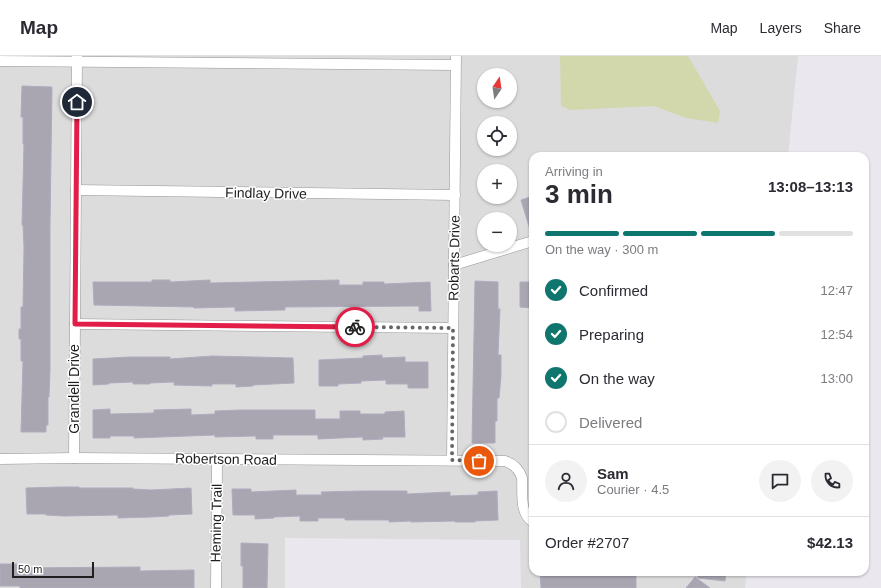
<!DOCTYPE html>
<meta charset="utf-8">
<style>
:root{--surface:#fff;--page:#f2f2f3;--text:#2b2b33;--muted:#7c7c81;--line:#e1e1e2;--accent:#0f766e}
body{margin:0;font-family:Helvetica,sans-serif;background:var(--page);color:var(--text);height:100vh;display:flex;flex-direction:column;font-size:15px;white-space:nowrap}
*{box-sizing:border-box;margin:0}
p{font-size:13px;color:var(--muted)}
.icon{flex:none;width:22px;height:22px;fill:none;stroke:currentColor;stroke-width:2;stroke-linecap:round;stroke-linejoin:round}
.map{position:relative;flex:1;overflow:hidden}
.drawer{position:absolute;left:529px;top:96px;width:340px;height:424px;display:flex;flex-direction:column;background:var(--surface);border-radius:12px;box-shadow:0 1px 3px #0004}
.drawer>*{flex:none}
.needle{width:26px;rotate:13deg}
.buttons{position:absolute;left:477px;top:12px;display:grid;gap:8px}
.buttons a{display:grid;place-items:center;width:40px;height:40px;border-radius:50%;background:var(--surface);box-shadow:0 1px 3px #0004;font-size:20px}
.scale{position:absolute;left:12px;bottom:10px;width:82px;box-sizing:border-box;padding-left:4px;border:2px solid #1f1f1f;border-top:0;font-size:11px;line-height:14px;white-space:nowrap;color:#1f1f1f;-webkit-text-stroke:3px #fff;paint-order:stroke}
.pin{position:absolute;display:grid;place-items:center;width:34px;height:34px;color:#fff;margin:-17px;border:2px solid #fff;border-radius:50%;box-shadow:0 1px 4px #0007}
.courier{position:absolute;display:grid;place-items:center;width:40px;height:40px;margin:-20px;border:3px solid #e11d48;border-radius:50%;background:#fff;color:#222;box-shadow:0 1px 5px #0007}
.overview em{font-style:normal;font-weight:700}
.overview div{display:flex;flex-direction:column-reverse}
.overview{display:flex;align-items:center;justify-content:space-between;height:68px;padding:0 16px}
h1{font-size:26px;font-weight:700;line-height:30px}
.bar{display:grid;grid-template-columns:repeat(4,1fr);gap:6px 4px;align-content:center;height:48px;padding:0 16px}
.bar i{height:5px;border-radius:3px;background:var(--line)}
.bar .current{background:var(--accent)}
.bar p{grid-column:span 4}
.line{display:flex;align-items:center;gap:10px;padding:0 16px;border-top:1px solid var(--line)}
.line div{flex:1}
.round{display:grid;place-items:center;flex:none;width:42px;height:42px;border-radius:21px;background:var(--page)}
ol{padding:0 16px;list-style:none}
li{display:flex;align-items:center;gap:12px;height:44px}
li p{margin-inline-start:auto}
li .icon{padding:4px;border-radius:50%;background:var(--accent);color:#fff;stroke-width:4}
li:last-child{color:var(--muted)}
li i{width:22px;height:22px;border:2px solid var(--line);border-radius:50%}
header{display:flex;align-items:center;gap:24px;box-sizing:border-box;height:56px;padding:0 20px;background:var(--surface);border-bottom:1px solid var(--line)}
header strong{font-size:19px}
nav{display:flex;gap:22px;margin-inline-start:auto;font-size:14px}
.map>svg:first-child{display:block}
</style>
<header>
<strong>Map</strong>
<nav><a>Map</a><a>Layers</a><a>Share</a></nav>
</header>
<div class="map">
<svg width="881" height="532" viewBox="0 0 881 532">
<rect width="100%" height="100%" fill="#ebe7ef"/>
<!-- residential -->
<path fill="#dcdcdd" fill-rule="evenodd" d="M0,0H798L788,100H533V516H747L745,532H521L520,484L285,482V532H0ZM484,19H510V45H484ZM484,67H510V93H484ZM484,115H510V141H484ZM484,163H510V189H484Z"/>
<!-- water -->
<polygon fill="#d3d8ac" points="560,0 688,0 720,55 718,67 686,62 654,50 570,54 561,50"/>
<!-- building -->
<g fill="#a9a6b1" stroke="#b1abbf">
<polygon points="22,30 52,31 50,169 50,313 49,341 48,341 48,369 46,369 46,376 21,376 23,305 21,305 21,283 19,283 19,273 21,273 21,251 23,251 24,191 23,169 22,169 24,88 23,88 23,61 21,61"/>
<polygon points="533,140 533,176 531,177 521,144"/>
<polygon points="152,224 170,224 170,226 210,224 210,227 339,224 339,229 363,229 363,226 384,226 384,228 430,226 431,255 419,255 419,250 285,251 285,254 235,255 235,251 194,252 194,251 94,249 93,226 152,226"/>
<polygon points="475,225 498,226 498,253 500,253 498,299 501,299 501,320 499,342 497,342 497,365 495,365 495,387 472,387"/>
<polygon points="520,226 533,226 533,252 520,251"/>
<polygon points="382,299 382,302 405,301 405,306 428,306 428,332 408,332 408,328 386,328 386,324 361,325 361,327 338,328 338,330 319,330 319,304 363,302 363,300"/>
<polygon points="212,300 293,302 294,327 253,329 253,330 236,331 236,328 212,328 212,330 174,329 174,326 150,327 150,328 133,328 133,326 109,327 109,328 93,329 93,303 129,301 170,301 170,303"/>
<polygon points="110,353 110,358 154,357 154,354 191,353 191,359 215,358 215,355 240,354 315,354 315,363 340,363 340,355 360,355 360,358 385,358 385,356 404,355 405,381 382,381 383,383 363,384 363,381 318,383 318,379 273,379 273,383 256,383 256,380 215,381 215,379 134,382 134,380 110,380 110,382 93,382 93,354"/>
<polygon points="59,431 79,431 79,432 133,432 133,433 151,434 191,432 192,458 169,459 169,460 151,461 118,462 118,459 64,460 46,459 46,458 27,458 26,432"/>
<polygon points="232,433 251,433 251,436 296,434 296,439 322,439 321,436 362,435 407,435 407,438 450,436 450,440 478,439 478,436 497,435 498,464 475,465 475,466 455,466 455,465 411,466 411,465 389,466 389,464 345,464 345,462 318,462 318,465 300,465 300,460 274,461 274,462 255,463 255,459 233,459"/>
<polygon points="241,487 268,488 267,532 243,532 243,510 241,510"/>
<polygon points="0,508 17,508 17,512 140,511 140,515 194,514 194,532 20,532 20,530 0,530"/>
<polygon points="540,516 636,516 636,532 541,532"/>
<polygon points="698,516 726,516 725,525 698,522"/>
<polygon points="695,521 710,532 686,532"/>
</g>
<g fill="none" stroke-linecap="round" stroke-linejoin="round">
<defs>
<g id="street">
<polyline points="0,5 455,9"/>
<polyline points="76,134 455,139"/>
<polyline points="454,209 533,185"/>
<polyline points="75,268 453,272"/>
<polyline points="74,402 77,0"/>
<path d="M0,403L74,402L505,405C514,408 519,413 522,422C523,437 519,457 533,466"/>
<polyline points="452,404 456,0"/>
<polyline points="216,532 217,403"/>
</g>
</defs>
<!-- street casing -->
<use href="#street" stroke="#969696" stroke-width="11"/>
<!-- street -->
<use href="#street" stroke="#fff" stroke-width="10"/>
</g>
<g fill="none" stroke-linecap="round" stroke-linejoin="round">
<!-- done -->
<polyline stroke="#666568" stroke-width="4" stroke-dasharray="0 7.2" points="355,271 453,272 452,404 479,405"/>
<!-- route -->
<polyline stroke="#e11d48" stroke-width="5" points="77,46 75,268 355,271"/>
</g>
<g text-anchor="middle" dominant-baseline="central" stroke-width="3" stroke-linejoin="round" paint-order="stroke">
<!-- street labels -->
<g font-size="14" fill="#1f1f1f" stroke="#fff">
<text transform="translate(266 137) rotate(1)">Findlay Drive</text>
<text transform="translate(454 202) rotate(-89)">Robarts Drive</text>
<text transform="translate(74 333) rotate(-90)">Grandell Drive</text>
<text transform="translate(226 403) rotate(1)">Robertson Road</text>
<text transform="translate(216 467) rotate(-89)">Heming Trail</text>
</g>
</g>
</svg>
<div class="buttons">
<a><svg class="needle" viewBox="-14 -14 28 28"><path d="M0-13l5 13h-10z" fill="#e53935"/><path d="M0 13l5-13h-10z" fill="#7c7c81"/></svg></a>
<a><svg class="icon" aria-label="locate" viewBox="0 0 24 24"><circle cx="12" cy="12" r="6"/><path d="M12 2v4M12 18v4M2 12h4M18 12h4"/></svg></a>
<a>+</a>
<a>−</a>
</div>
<div class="scale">50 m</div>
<div class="pin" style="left:479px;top:405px;background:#ea580c"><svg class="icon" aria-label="bag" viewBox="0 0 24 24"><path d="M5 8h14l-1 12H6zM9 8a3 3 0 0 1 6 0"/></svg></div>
<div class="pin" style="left:77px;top:46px;background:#1f2937"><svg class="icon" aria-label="home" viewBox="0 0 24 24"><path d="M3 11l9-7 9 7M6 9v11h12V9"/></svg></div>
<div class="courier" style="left:355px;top:271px"><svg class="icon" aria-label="bike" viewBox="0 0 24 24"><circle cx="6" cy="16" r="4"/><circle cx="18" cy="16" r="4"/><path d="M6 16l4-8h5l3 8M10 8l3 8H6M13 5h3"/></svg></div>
<section class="drawer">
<div class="overview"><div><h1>3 min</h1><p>Arriving in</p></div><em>13:08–13:13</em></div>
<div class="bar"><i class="current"></i><i class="current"></i><i class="current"></i><i></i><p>On the way · 300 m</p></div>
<ol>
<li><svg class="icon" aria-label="check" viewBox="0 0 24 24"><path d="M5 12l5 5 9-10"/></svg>Confirmed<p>12:47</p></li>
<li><svg class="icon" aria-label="check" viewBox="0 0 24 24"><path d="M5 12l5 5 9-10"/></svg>Preparing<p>12:54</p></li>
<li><svg class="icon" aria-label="check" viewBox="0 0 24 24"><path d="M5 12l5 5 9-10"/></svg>On the way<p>13:00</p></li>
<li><i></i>Delivered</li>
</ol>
<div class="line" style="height:72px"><a class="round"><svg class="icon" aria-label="person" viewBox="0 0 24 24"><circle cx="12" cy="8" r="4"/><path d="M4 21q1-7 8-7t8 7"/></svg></a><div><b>Sam</b><p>Courier · 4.5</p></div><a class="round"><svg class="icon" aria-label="chat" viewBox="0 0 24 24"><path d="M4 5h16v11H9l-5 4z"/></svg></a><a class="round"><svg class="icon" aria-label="phone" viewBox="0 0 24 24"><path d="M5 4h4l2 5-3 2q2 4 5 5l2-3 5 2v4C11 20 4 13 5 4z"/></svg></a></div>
<div class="line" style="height:52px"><div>Order #2707</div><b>$42.13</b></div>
</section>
</div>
